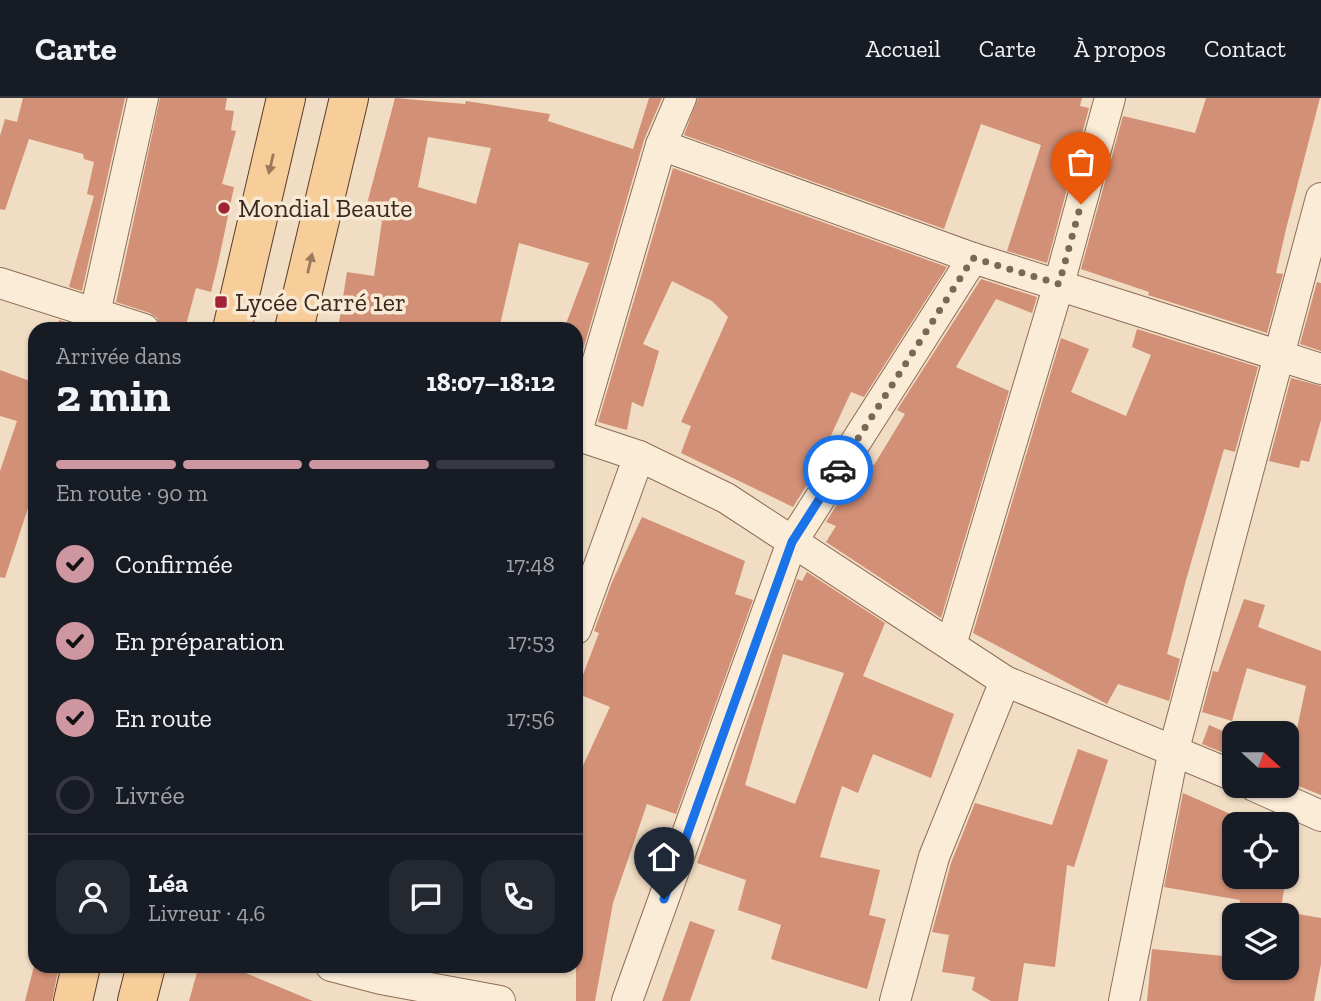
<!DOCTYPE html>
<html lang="fr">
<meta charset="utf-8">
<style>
:root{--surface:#171b24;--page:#242831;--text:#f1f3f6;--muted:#9ea1a6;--line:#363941;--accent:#cd96a0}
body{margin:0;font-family:"Zilla Slab",serif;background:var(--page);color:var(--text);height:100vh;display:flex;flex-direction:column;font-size:26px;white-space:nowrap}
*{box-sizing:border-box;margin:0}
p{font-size:23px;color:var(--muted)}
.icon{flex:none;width:38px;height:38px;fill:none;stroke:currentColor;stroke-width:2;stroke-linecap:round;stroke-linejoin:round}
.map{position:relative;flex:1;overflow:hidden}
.sheet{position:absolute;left:28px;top:224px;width:555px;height:651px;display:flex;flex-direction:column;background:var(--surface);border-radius:21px;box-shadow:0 2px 5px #0004}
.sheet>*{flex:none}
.needle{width:46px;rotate:111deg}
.buttons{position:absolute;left:1222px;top:623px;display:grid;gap:14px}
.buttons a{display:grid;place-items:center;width:77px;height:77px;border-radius:14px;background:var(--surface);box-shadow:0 2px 5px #0004;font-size:35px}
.pin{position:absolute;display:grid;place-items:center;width:60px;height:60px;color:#fff;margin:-72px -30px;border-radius:50% 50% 50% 0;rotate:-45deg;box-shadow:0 0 7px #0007}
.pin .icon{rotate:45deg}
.courier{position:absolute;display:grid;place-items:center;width:70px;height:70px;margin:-35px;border:5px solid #1a73e8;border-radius:50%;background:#fff;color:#222;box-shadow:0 2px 9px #0007}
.summary em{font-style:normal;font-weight:700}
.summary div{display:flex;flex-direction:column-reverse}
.summary{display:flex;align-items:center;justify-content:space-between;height:119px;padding:0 28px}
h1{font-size:46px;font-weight:700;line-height:52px}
.bar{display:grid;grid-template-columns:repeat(4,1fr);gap:10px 7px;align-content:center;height:84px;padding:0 28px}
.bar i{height:9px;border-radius:5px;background:var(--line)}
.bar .active{background:var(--accent)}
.bar p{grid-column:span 4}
.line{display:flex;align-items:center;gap:18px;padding:0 28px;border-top:2px solid var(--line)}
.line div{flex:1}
.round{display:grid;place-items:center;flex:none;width:74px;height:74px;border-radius:21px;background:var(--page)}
ol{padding:0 28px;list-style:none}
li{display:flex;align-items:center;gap:21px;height:77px}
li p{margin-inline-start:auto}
li .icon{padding:7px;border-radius:50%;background:var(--accent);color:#111;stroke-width:4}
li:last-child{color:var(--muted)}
li i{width:38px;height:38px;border:4px solid var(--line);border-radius:50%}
header{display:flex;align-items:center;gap:42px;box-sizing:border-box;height:98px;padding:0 35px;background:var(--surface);border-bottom:2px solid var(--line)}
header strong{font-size:33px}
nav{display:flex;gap:38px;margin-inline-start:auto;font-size:24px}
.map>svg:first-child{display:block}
</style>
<header>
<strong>Carte</strong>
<nav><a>Accueil</a><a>Carte</a><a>À propos</a><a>Contact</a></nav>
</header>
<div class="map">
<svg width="1321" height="903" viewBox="0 0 1321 903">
<rect width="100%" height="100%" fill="#f1ddc3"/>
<!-- building -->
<g fill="#d29076" fill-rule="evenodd">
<polygon points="23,0 125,0 82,193 69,189 94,98 87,96 94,64 84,61 83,56 29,41 5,112 0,111 0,38 5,21 17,24"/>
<polygon points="160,0 227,0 225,12 234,13 231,32 236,33 222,86 234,89 219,161 211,194 196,190 185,231 161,231 157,220 150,215 116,204"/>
<path d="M395,0L465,6L466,3L550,16L548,23L633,51L649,0H662L644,42L576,276V231H564L589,165L519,145L499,231H338L347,174L374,178L382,123L364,117ZM428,39L491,50L476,106L418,89Z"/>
<polygon points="698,0 1082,0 1080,8 1089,10 1047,165 1007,153 1041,47 981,26 944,131 684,37"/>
<polygon points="1206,0 1320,0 1286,131 1276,175 1283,176 1267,235 1148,197 1149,194 1081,171 1123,18 1195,35"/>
<polygon points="673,70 947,169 864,299 851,294 827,346 832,348 793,409 681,355 691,328 681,324 728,219 712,203 672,183 643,246 659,253 643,309 632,304 627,332 598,324"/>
<polygon points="981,181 1037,199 1032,215 996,201 956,269 1009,293 941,520 826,444 836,428 826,424 865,362 874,367 905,316 897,312"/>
<polygon points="1317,184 1321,185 1321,253 1300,246"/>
<polygon points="59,222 86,231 57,231"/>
<polygon points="1137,231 1258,269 1235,354 1224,351 1186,482 1167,556 1180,561 1169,603 1118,586 1107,606 973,535 1061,240 1089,251 1071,294 1126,318 1151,257 1132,249"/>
<polygon points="0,272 35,285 35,411 28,410 5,480 0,479 0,373 17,323 0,318"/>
<polygon points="1291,280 1321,288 1321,322 1309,364 1301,362 1299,370 1269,363"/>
<polygon points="642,419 745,463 735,496 753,502 676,716 647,706 613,805 595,903 576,903 576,683 610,609 576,595 599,535 594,533 612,484"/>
<path d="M807,474L885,525L863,578L954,616L931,680L873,656L858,695L842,688L832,719L820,759L880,772L869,817L886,821L867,891L771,861L781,827L738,812L746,782L697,765L797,481L802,483ZM783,556L844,575L795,706L745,687Z"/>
<polygon points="1244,501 1265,507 1258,529 1321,553 1321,697 1286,683 1306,588 1247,570 1232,623 1202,614 1213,573 1218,574"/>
<polygon points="1209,627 1234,638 1234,659 1202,646"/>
<polygon points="1078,651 1108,662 1074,769 1067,767 1055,869 1024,865 1018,903 991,903 972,892 975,879 942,874 949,837 932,834 951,765 975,705 1052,727"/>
<polygon points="1183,695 1253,726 1234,726 1234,779 1286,779 1280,817 1237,817 1240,802 1164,789"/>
<polygon points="1286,814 1321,820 1321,866 1314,903 1147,903 1152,851 1234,859 1234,870 1286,870"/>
<polygon points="690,823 715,832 690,903 662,903"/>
<polygon points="34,868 59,868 52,903 25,903"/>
<polygon points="211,868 229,868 313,903 189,903 198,871 209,874"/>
</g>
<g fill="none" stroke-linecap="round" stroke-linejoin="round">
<defs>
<g id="street">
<polyline points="661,47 973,160 1321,271"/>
<polyline points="0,185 144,231"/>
<polyline points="95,215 143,0"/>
<polyline points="576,337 639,358 726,400 1005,583 1234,678"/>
<polyline points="576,337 661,47 681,0"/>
<polyline points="576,531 639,358"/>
<polyline points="951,547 1059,186 1110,0"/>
<polyline points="1254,688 1321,718"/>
<polyline points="331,868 381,881 500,903"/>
<polyline points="627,903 792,444 973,160"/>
<polyline points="895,903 934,759 1005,583"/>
<polyline points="1124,903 1174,651 1321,100"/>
</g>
<g id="primary">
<polyline points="232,231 286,0"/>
<polyline points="294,231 349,0"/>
<polyline points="73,903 81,868"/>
<polyline points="137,903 146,868"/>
</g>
</defs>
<!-- street casing -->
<use href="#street" stroke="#8d6d58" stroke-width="32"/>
<!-- primary casing -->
<use href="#primary" stroke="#5b3c2d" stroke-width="40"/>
<!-- street -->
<use href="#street" stroke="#fbecd8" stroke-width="30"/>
<!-- primary -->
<use href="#primary" stroke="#f7cd99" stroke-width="38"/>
</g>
<!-- one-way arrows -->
<defs><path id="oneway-solid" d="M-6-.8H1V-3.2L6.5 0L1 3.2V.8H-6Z" transform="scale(1.75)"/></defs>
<g fill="#9a7a5b">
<use href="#oneway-solid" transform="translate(271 66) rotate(103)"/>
<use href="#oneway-solid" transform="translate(310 165) rotate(-77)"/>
</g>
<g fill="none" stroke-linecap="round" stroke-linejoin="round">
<!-- done -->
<polyline stroke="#7b6757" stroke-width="7" stroke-dasharray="0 12.6" points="838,372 973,160 1059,186 1081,106"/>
<!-- route -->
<polyline stroke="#1a73e8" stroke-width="9" points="664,801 792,444 838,372"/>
</g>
<!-- markers -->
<g fill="#a12436" stroke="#f8e9d4" stroke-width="2.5">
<circle cx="224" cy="110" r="7"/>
<rect x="214" y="197" width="14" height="14" rx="3.5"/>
</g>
<g text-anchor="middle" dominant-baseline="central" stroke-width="7" stroke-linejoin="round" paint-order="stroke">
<!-- poi labels -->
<g font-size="26" fill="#3c281d" stroke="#f8e9d4" text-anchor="start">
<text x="238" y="110">Mondial Beaute</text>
<text x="235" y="204">Lycée Carré 1er</text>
</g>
</g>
</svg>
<div class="buttons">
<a><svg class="needle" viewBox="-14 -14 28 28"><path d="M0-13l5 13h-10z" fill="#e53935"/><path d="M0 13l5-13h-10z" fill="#9ea1a6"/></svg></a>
<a><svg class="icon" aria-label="locate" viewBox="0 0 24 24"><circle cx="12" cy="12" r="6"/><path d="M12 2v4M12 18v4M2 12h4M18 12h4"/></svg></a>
<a><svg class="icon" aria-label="layers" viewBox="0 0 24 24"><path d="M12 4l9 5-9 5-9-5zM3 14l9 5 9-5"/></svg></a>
</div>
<div class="pin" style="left:1081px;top:106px;background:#ea580c"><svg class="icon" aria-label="bag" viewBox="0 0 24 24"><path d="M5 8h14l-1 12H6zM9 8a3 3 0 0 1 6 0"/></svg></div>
<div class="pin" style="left:664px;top:801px;background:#1f2937"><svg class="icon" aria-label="home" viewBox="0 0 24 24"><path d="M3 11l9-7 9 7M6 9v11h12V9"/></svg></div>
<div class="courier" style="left:838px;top:372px"><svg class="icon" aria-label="car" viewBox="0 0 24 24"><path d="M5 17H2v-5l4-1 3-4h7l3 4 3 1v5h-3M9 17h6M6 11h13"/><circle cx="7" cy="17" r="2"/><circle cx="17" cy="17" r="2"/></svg></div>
<section class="sheet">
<div class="summary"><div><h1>2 min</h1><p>Arrivée dans</p></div><em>18:07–18:12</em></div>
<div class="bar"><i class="active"></i><i class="active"></i><i class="active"></i><i></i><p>En route · 90 m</p></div>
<ol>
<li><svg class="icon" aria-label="check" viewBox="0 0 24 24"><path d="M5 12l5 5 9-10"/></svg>Confirmée<p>17:48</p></li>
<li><svg class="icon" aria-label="check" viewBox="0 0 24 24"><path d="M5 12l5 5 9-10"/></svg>En préparation<p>17:53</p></li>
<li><svg class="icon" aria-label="check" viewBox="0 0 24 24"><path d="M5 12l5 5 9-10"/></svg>En route<p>17:56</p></li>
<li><i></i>Livrée</li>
</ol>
<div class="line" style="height:126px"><a class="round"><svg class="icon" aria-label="person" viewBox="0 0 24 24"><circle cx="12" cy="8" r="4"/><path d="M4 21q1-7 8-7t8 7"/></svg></a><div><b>Léa</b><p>Livreur · 4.6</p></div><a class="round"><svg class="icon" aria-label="chat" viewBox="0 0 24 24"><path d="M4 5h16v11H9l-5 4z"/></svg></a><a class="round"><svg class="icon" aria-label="phone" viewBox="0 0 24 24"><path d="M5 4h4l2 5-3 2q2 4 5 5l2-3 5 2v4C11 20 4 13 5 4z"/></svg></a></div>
</section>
</div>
